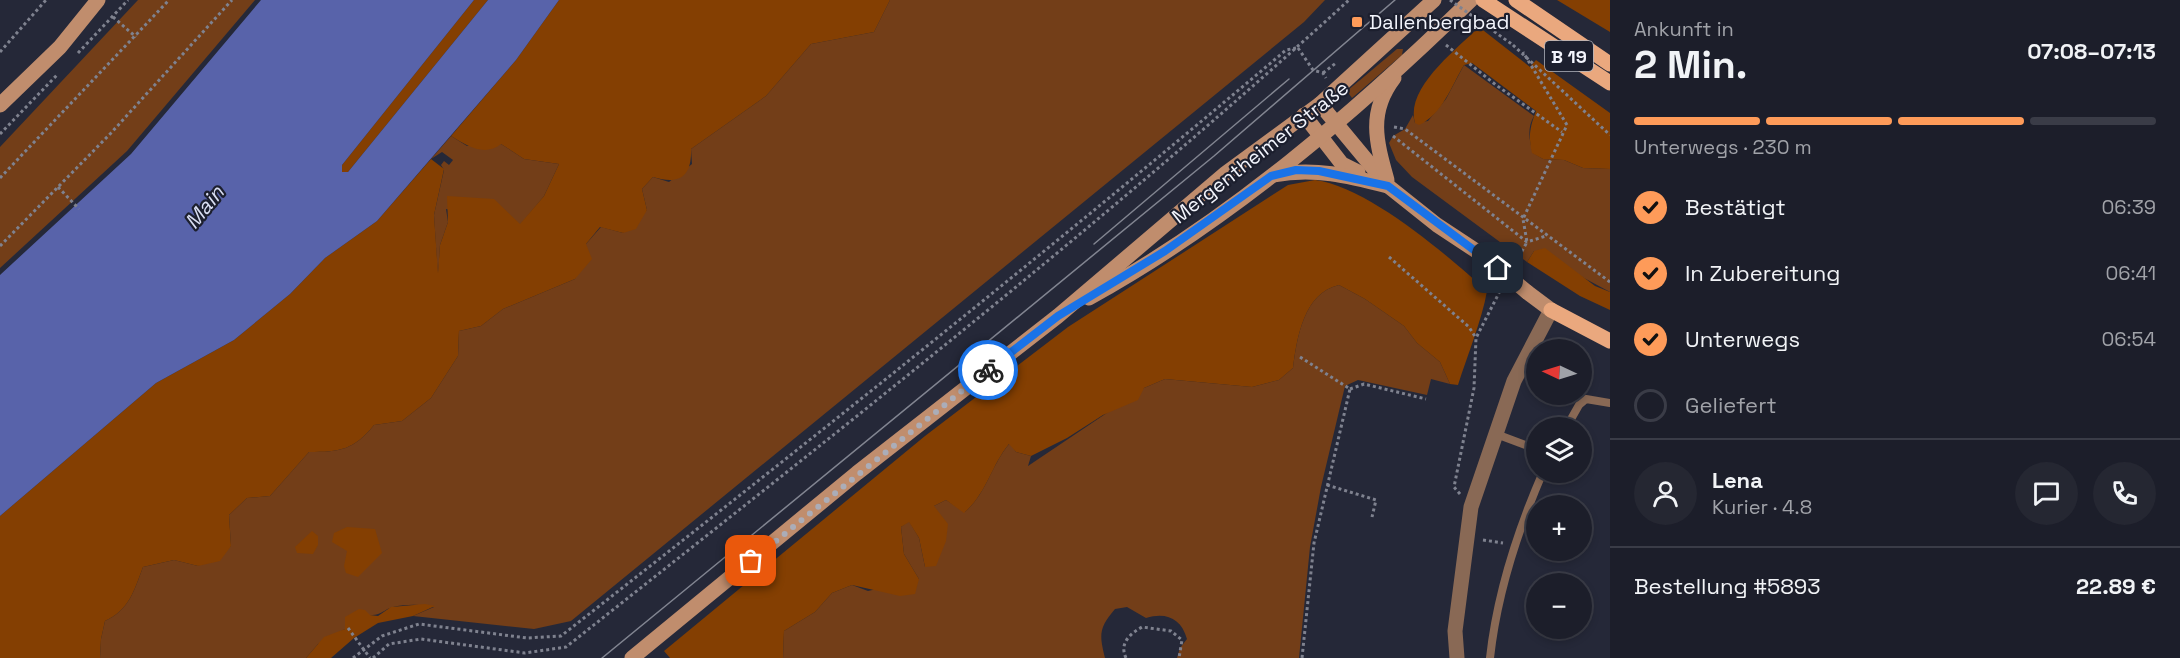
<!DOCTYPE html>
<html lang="de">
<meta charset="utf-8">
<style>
:root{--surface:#1c1e2a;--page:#252732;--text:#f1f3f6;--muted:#a0a2a8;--line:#3a3c47;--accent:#fe9b59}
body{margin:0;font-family:"Space Grotesk",sans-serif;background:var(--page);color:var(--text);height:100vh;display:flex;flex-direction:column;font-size:22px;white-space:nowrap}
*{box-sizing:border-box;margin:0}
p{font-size:20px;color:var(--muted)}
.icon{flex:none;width:33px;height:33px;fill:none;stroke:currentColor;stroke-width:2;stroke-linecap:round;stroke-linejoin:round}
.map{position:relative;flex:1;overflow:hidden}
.sheet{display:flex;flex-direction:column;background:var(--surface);width:570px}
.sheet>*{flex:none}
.needle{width:39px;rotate:274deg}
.buttons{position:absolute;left:1526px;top:339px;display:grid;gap:12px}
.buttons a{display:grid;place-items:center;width:66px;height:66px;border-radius:50%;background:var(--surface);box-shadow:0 3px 9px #0003,0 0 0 2px var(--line);font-size:30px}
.pin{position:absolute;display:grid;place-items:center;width:51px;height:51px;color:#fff;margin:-26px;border-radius:12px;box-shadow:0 3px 9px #0006}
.courier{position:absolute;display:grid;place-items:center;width:60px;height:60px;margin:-30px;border:4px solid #1a73e8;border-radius:50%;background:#fff;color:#222;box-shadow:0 2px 8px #0007}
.headline em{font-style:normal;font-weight:800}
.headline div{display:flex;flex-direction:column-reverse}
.headline{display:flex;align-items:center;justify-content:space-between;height:102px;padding:0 24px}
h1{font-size:39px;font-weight:800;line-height:45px}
.bar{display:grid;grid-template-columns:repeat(4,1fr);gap:9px 6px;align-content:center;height:72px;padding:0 24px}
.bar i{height:8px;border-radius:4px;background:var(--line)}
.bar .on{background:var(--accent)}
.bar p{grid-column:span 4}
.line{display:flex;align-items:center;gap:15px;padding:0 24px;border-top:2px solid var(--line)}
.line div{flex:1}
.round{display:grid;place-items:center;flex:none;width:63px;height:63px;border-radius:32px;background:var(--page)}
ol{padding:0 24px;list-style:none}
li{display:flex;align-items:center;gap:18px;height:66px}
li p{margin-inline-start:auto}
li .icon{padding:6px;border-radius:50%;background:var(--accent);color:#111;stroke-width:4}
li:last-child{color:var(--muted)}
li i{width:33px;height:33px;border:3px solid var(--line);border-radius:50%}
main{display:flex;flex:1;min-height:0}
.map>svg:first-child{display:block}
</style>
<main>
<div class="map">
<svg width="1610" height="658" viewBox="0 0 1610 658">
<rect width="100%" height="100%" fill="#252838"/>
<!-- green -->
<g fill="#733e18">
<polygon points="138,0 255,0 127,151 0,268 0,147"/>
<path d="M890,0H1325L1304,22L571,621L534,629L413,616L434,607C422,604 405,604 393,607C384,609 381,616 370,615L318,644L306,658H100L101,639L105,621C129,610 134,591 143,567L174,560L198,566L231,546L229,515L247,498L270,496L309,452C340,452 354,450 374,425L402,421L431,398L458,356L459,331L481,326L503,309L575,279L586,244L601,227L623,233L647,210L642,189L653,177L669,182L692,164L691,149L766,96L811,44L874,32Z"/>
<polygon points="1397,49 1403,49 1402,55 1352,98 1347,91"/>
<path d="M1464,65L1534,116C1527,128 1529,140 1533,153L1543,159L1564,160L1583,168L1610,169V292L1534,251L1527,262L1412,177L1396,160L1389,143L1393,136L1405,129L1413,115L1415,123L1428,121L1446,99Z"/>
<polygon points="451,136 467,146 501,144 524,159 559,164 544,196 520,225 446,209 448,222 440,245 438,278 434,215 444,170 441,165 444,161 449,165 453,160 442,152 431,159"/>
<path d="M1339,285L1365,299L1404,326L1417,343L1440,362L1450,384L1431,379L1427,395L1358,380L1345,386L1321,487L1310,547L1299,658H1177L1180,648L1187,639C1181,618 1166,612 1146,618L1127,607L1115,609C1099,628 1099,634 1105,658H783L784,631L815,612L832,593L852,585L868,591L919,579L904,554L901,527L909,521L919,538L925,567L934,506L946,500L965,512C987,493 991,465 1010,443L1016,452L1031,456L1028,466L1144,388L1165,379L1252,387L1279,380L1293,368C1297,337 1304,293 1339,285Z"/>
</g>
<!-- forest -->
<g fill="#843f02">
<polygon points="474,0 488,0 348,172 342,172 342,165"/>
<path d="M559,0H890L874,32L811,44L766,96L691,149C692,177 679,185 653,177L642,189L647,210L636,229L623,233L600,227L586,244L592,259L575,279L503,309L481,326L459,331L458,356L431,398L402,421L374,425C354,450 340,452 309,452L270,496L247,498L229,515L231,546L220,561L198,566L174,560L143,567C134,591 129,610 105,621L101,639L100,658H0V516L156,383L234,340L290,294L325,258L377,221L431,159L444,169L434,215L438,273L440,245L448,222L447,196L494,199L520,224L544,196L559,164L524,159L501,144C485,157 467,146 451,136L516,60Z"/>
<polygon points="1557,0 1610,0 1610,32"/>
<path d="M1479,27L1530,67L1536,60L1610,113V169L1583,168L1564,160L1543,159L1532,153C1528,136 1530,127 1536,111L1472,63L1464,65C1452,85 1442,115 1419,125L1415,123C1405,88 1456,50 1479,27Z"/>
<path d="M1315,180C1368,187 1446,254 1487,291C1482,320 1467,356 1458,385L1450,384L1440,362L1417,343L1404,326L1365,299L1339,285C1304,293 1297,337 1293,368L1279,380L1252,387L1165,379L1144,388L1138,400L1103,415L1067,438L1031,456L1016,452L1009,444C991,466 987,493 964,513L946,500L934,506L948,524L946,541L936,566L925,567L919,538L909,522L901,527L904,554L919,579L915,594L900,596L852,585L832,593L815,612L784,631L783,658H670L664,651L925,436L1068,327L1288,185Z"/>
<polygon points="1545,248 1595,286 1610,292 1610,310 1580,296 1527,262 1534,251"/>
<polygon points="347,527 375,529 382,553 358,577 346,573 344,566 347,551 332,542 334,533"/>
<polygon points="312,531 318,536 318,545 313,554 297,553 295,547"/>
<polygon points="425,604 435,606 413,616 378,623 354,638 331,658 306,658 324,637 345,629 345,617 359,609 365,610 370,615 378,616 391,607"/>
</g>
<!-- water -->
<polygon fill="#5863aa" points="261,0 474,0 342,165 342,172 348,172 488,0 559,0 516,60 377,221 325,258 290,294 234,340 156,383 0,516 0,275 131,154"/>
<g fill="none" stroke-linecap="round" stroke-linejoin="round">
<!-- path -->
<g stroke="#7f828f" stroke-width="3" stroke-dasharray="3 3" stroke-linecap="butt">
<polyline points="113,17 136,37"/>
<polyline points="1446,45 1496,85 1562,132"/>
<polyline points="1513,45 1610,135"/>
<polyline points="1298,48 1313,70 1323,73 1326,78"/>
<polyline points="0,52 46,0"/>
<polyline points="78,53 128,0"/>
<polyline points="1323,73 1336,63"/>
<polyline points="1394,127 1405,129 1610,282"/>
<polyline points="0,134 57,75"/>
<polyline points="1393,136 1527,242 1546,236"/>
<polyline points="0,178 169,0"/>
<polyline points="58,187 79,209"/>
<polyline points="0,246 111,133 232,0"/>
<polyline points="1389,257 1469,327 1476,338"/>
<polyline points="1516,262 1527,242 1523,219 1567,125 1523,52"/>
<polyline points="1300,357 1350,389 1314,543 1302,658"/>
<polyline points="1350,389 1364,384 1426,399"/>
<polyline points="1327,485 1376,500 1372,517"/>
<polyline points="1460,494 1454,487 1474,388 1476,338 1501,289"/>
<polyline points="1483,540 1503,543"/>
<polyline points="348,628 370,658"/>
<path d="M353,658L382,636L419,624L527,638L561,636C806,444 1049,251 1286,50L1296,48"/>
<path d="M373,658L389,644L421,639L525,653L566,647C831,437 1099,228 1349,0"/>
<path d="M1126,658C1119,643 1130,634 1142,627L1171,631L1182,640L1179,658"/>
</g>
<!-- lane -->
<g stroke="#896955" stroke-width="8">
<polyline points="1566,428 1579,405 1586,399 1610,403"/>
<polyline points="1496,434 1536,449"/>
<path d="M1490,658C1497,593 1517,532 1543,472"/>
</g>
<!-- street -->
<polyline stroke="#896955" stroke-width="15" points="1457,658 1455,631 1471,507 1514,381 1551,310"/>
<!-- secondary -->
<g stroke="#c08d6d" stroke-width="15">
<polyline points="1320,104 1388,186 1437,225 1484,256"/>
<polyline points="0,105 60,47 98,0"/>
<polyline points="1304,115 1342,164 1358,172"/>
<path d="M1274,175C1314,167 1349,176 1388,186"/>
<path d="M1387,180C1376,141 1368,112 1394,78"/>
<polyline points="1527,292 1551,310"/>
<path d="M1089,298C1230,220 1356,112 1471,0"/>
<polyline points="632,658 857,473 1058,316 1226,173 1320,104 1434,0"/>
</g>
<!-- primary -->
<g stroke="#eaa87e" stroke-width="15">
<polyline points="1483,0 1610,83"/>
<polyline points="1516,0 1610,64"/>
<polyline points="1551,310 1610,341"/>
</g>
<!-- tram -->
<g stroke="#828591" stroke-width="1.5">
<polyline points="1094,244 1289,79"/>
<polyline points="602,658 1214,156 1395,0"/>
</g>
<!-- path-bridge -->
<polyline stroke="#7f828f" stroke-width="3" stroke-dasharray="3 3" stroke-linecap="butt" points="1450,0 1513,45"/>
<!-- secondary-bridge -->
<polyline stroke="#c08d6d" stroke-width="15" points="1484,256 1527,292"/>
</g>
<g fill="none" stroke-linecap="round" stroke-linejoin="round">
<!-- done -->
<polyline stroke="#abadb8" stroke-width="6" stroke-dasharray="0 10.8" points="751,561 988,370"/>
<!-- route -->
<polyline stroke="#1a73e8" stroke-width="8" points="988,370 1058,316 1165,251 1271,176 1296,170 1319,171 1388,186 1498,268"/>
</g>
<!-- markers -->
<rect fill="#fe9b59" stroke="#1c1f2e" stroke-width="2" x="1351" y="16" width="12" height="12" rx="3"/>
<g text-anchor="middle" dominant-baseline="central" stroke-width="4.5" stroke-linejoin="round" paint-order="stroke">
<!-- shield labels -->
<rect fill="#1c1f2e" stroke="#b2b5bf" stroke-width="1.5" x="1545" y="41" width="48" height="30" rx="4.5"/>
<g font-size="18" font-weight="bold" fill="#f3f5fd">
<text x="1569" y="56">B 19</text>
</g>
<!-- poi labels -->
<g font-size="20" fill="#f3f5fd" stroke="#1c1f2e" text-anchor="start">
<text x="1369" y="22">Dallenbergbad</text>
</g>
<!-- street labels -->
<g font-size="20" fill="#f3f5fd" stroke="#1c1f2e">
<text transform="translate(1260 152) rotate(-38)">Mergentheimer Straße</text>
</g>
<!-- water labels -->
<g font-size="21" font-style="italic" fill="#d9def2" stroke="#1c1f2e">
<text transform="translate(204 207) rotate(-51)">Main</text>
</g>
</g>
</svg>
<div class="buttons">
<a><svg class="needle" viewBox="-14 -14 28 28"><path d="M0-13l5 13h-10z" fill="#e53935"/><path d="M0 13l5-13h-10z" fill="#a0a2a8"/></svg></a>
<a><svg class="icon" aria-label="layers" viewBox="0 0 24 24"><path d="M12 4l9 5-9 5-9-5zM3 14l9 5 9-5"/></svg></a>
<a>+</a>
<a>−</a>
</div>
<div class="pin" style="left:751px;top:561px;background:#ea580c"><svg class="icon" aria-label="bag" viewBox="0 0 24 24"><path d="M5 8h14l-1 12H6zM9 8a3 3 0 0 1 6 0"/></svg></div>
<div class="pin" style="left:1498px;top:268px;background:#1f2937"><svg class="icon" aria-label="home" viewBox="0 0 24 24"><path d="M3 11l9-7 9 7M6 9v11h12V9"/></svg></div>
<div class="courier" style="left:988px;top:370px"><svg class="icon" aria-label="bike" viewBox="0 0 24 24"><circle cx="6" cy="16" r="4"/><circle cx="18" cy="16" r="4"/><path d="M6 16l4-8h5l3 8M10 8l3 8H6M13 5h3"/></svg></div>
</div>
<section class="sheet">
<div class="headline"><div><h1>2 Min.</h1><p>Ankunft in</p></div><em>07:08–07:13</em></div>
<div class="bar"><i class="on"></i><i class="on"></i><i class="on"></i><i></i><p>Unterwegs · 230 m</p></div>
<ol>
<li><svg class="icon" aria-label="check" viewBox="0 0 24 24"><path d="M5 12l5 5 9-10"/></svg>Bestätigt<p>06:39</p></li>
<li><svg class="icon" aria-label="check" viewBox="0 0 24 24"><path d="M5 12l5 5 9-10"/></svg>In Zubereitung<p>06:41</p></li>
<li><svg class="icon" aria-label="check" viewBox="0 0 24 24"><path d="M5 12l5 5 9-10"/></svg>Unterwegs<p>06:54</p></li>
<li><i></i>Geliefert</li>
</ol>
<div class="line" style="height:108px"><a class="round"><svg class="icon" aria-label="person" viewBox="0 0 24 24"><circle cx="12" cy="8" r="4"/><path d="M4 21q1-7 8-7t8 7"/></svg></a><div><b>Lena</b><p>Kurier · 4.8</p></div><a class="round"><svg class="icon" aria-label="chat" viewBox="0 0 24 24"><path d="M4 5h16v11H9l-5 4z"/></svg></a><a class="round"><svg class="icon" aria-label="phone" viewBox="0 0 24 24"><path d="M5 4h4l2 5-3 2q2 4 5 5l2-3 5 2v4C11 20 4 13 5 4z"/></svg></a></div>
<div class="line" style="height:78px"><div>Bestellung #5893</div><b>22.89 €</b></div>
</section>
</main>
